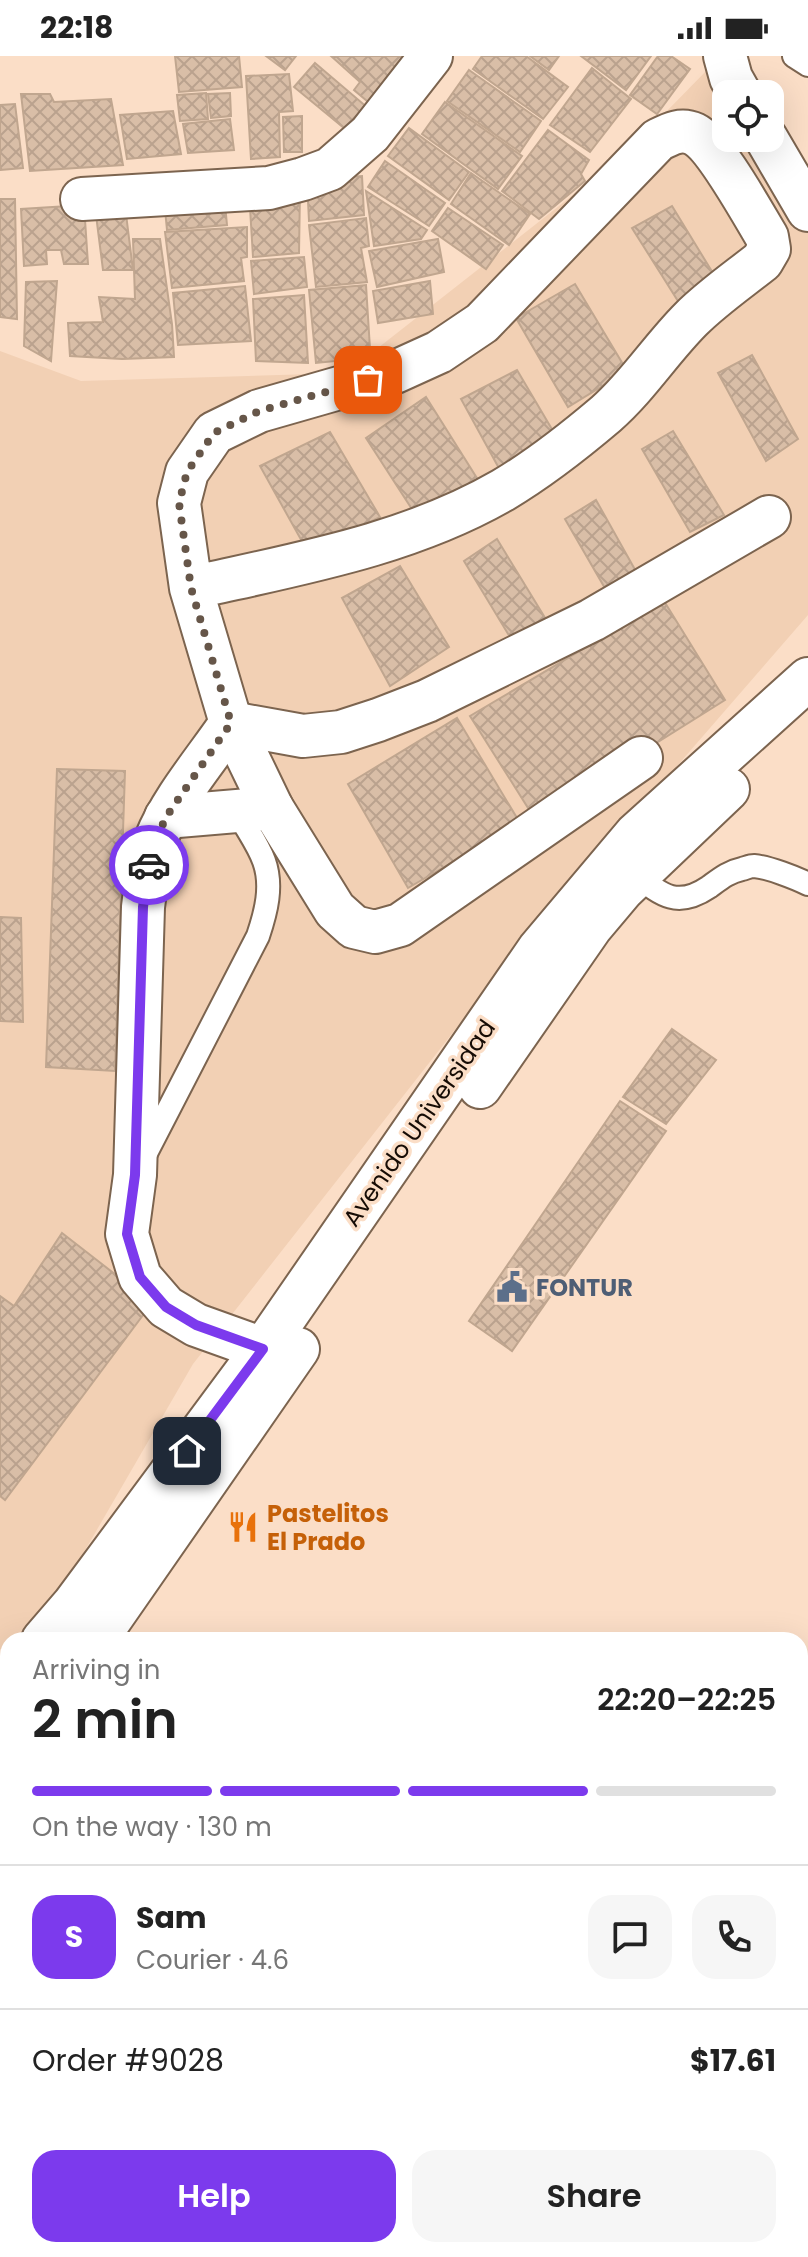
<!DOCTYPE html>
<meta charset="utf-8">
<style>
:root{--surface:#fff;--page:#f6f6f6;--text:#222;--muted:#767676;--line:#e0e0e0;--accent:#7c3aed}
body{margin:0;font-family:Poppins,sans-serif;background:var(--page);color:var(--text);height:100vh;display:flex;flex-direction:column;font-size:30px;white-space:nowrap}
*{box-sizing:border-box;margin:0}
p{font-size:26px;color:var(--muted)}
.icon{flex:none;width:44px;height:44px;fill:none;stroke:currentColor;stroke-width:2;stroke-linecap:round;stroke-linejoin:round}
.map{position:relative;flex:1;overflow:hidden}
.side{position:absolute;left:0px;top:1576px;width:808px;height:626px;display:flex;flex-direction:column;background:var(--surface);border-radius:24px 24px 0 0;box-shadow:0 8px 32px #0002}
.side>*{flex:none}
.fabs{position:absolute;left:712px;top:24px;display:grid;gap:16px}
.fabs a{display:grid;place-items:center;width:72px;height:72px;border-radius:16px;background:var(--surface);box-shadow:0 8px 32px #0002;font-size:40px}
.pin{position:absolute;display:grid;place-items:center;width:68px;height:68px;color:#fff;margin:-34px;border-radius:16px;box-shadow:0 4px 12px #0006}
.courier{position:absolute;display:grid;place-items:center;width:80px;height:80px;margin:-40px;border:6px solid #7c3aed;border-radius:50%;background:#fff;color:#222;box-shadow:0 2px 10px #0007}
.summary em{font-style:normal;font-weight:600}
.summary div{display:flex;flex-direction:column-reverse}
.summary{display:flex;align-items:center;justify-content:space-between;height:136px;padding:0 32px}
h1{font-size:52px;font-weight:600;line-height:60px}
.bar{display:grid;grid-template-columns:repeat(4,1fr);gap:12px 8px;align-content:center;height:96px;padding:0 32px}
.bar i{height:10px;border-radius:6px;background:var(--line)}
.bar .active{background:var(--accent)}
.bar p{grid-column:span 4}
.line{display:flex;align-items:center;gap:20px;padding:0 32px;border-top:2px solid var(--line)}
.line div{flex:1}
.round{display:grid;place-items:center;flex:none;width:84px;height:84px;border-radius:24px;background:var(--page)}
.button{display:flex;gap:16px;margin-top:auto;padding:16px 32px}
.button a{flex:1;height:92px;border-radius:24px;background:var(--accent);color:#fff;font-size:32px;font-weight:600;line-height:92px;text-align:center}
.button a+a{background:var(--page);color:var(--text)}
.status{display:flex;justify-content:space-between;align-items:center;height:56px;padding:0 40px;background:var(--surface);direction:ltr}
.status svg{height:22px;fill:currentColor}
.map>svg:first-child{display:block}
</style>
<div class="status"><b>22:18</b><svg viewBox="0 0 49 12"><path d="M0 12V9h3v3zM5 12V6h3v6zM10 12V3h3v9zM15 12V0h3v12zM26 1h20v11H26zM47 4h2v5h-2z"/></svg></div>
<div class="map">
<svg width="808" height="2201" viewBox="0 0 808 2201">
<defs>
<pattern id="building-cross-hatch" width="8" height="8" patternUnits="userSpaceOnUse" patternTransform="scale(2)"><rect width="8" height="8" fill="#d9bea7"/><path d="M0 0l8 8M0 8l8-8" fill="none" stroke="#baa28e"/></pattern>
</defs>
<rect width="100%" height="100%" fill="#fbdec7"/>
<!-- built -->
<polygon fill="#f2d0b4" points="708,13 726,38 726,82 764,82 808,143 808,559 520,891 193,1308 33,1584 8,1584 8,1593 0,1593 0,295 81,325 346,317 624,99"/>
<!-- building -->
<g fill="url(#building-cross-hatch)" stroke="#c0a68f" stroke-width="2">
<polygon points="175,0 239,0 242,31 179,36"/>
<polygon points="266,0 296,0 285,14"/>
<polygon points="331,0 401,0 406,4 380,56 354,34 360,26"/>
<polygon points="482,0 526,0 568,31 543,63 473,13"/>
<polygon points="530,0 559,0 549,14"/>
<polygon points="581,0 651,0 626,34"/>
<polygon points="658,0 671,0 690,13 657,58 630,39"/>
<polygon points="315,7 375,58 355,81 294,31"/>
<polygon points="592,12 631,43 590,96 550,69"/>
<polygon points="469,14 541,65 520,96 447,45"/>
<polygon points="289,18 293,55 279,56 280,101 251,103 246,20"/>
<polygon points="206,37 208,63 180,65 177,39"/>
<polygon points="230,37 231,60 211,62 208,38"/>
<polygon points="21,38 50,38 54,46 111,43 123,109 30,115"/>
<polygon points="445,46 522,100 498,133 422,78"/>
<polygon points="15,48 23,112 0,114 0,49"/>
<polygon points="173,55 181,98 127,103 120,59"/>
<polygon points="302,60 302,96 284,96 283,61"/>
<polygon points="230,63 234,94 188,97 183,68"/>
<polygon points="409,72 469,116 449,144 388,100"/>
<polygon points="548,74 589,104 581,118 585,125 539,163 502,135"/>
<polygon points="385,105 445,147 429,170 368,131"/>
<polygon points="471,117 530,158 509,189 451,148"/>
<polygon points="362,120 364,159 309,165 307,124"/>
<polygon points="300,134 299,197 253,201 249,135"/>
<polygon points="366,135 427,174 421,183 374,190"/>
<polygon points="224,138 227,169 167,174 164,143"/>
<polygon points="0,143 15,143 17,263 0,261"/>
<polygon points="84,149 88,208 64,208 61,194 46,194 47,208 24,210 21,153"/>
<polygon points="672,150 719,227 683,253 632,172"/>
<polygon points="448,152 503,189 486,213 432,175"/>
<polygon points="126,158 133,214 103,214 96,159"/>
<polygon points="366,162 369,190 361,192 367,226 316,231 309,169"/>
<polygon points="247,171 247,201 241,202 244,225 172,232 165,176"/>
<polygon points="133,183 160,183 172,268 174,301 122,303 70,300 68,267 103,266 99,241 135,243"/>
<polygon points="438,183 444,216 377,231 369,195"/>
<polygon points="304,201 307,231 254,238 251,205"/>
<polygon points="57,225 51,305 24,290 26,226"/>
<polygon points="430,225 433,258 378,267 373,235"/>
<polygon points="575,228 627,315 568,351 516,262"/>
<polygon points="366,229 370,293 355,303 316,307 309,234"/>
<polygon points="245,230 251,285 178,289 173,237"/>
<polygon points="304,239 308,307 256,305 253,243"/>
<polygon points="752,299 798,383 766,405 718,317"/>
<polygon points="517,314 563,392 506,425 461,343"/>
<polygon points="426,341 480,427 419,464 366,382"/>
<polygon points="673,375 724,459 690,476 642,393"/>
<polygon points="330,376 380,461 309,498 260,410"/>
<polygon points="596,444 643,528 613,546 565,463"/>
<polygon points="497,483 550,570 516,591 464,505"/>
<polygon points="400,510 449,591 390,630 342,542"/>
<polygon points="664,545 725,644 535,763 470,660"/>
<polygon points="457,662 520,767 408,832 348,728"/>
<polygon points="57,713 125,715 115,1015 46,1011"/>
<polygon points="0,861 21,862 23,966 0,965"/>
<polygon points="672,973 716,1004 666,1068 623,1041"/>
<polygon points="620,1045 666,1075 512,1295 469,1265"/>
<polygon points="62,1177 152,1247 5,1444 0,1440 0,1240 14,1250"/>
</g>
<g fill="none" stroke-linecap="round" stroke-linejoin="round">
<defs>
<g id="service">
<polyline points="794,0 808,9"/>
<path d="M636,819C662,840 678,852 709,831C720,823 728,816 742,813C746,812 750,810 754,810C768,811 796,822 808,828"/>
<path d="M144,1101L258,880C266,856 273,830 264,805C258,788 245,771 237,755"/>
</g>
<g id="minor">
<polyline points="725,0 731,22 740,38"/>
<polyline points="766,82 808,154"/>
<polyline points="82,143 269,132 303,123 330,113 370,78 431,0"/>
<path d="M191,532C297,508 408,489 503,434C540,412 573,386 606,358C638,330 661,293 691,263C712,242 738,224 762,205L769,193L767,181C753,158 715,88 694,78C681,72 670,78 658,84L482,267L439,296L395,316L259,355L214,377L187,416L179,447L191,532L231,667L272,752L335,854L354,871L375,876L400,869L641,702"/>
<path d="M231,667C206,704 172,743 156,783C148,805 146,828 143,851L135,1119L127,1178L140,1221L166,1251L196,1269L263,1293"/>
<polyline points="231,667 303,680 341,676 378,664 427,645 592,564 769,461"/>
<polyline points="166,761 272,752"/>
<polyline points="480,1031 591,871 623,833 728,733"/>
<polyline points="43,1584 74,1548 263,1293 539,893 636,778 808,623"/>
<polyline points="96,1584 298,1293"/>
<polyline points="0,1630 8,1622"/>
<polyline points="0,1722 8,1711"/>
</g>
</defs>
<!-- service casing -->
<use href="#service" stroke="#7c644f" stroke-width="26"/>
<!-- minor casing -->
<use href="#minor" stroke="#7c644f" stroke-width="46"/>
<!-- service -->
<use href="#service" stroke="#fff" stroke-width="22"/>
<!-- minor -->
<use href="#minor" stroke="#fff" stroke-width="42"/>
</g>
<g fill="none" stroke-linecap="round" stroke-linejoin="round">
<!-- done -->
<polyline stroke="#665649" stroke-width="8" stroke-dasharray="0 14.4" points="149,809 155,786 166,761 231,667 191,532 179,447 187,416 214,377 259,355 368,324"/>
<!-- route -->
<polyline stroke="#7c3aed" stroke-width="10" points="149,809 143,851 135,1119 127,1178 140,1221 166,1251 196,1269 263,1293 187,1395"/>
</g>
<!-- icons -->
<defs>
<symbol id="civic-bare" viewBox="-9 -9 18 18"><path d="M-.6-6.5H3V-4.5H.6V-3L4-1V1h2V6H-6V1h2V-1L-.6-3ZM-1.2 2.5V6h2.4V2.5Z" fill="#5c6f8a" stroke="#fbdec7" stroke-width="2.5" paint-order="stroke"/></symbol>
<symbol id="restaurant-bare" viewBox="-9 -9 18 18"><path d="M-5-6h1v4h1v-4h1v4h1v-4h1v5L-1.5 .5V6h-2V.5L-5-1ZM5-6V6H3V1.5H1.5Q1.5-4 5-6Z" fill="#e8710a" stroke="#fbdec7" stroke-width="2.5" paint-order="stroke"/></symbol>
</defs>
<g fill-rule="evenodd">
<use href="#civic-bare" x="490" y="1209" width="44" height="44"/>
<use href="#restaurant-bare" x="221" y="1449" width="44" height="44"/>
</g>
<g text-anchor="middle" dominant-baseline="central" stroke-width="7" stroke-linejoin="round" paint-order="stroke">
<!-- street labels -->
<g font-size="24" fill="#160c05" stroke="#fbdec7">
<text transform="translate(419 1067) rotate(-55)">Avenido Universidad</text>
</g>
<!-- service labels -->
<g font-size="24" font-weight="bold" fill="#4e5e75" stroke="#fbdec7" text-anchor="start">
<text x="536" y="1231">FONTUR</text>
</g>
<!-- food labels -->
<g font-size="24" font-weight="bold" fill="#c56008" stroke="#fbdec7" text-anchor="start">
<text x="267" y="1457">Pastelitos<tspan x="267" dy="28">El Prado</tspan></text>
</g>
</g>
</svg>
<div class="fabs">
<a><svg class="icon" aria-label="locate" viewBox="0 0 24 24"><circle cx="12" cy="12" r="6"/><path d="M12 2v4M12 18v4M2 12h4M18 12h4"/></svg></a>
</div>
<div class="pin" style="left:368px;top:324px;background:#ea580c"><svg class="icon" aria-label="bag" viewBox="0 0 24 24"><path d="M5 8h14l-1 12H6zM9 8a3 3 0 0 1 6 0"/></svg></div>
<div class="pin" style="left:187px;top:1395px;background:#1f2937"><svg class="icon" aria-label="home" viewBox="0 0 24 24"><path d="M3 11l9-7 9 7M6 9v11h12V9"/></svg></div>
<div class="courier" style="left:149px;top:809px"><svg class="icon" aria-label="car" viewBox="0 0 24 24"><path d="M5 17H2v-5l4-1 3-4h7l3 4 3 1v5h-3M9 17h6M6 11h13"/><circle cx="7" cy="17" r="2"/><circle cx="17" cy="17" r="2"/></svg></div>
<section class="side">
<div class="summary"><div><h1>2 min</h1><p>Arriving in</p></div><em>22:20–22:25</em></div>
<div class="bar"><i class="active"></i><i class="active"></i><i class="active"></i><i></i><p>On the way · 130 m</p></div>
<div class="line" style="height:144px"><b class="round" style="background:var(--accent);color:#fff">S</b><div><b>Sam</b><p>Courier · 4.6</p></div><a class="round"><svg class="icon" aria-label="chat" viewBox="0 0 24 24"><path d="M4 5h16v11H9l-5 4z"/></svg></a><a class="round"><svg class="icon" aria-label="phone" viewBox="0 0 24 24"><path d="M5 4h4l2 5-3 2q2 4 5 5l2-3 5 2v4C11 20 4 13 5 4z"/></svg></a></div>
<div class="line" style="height:104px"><div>Order #9028</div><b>$17.61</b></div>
<div class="button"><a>Help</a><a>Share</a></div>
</section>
</div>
